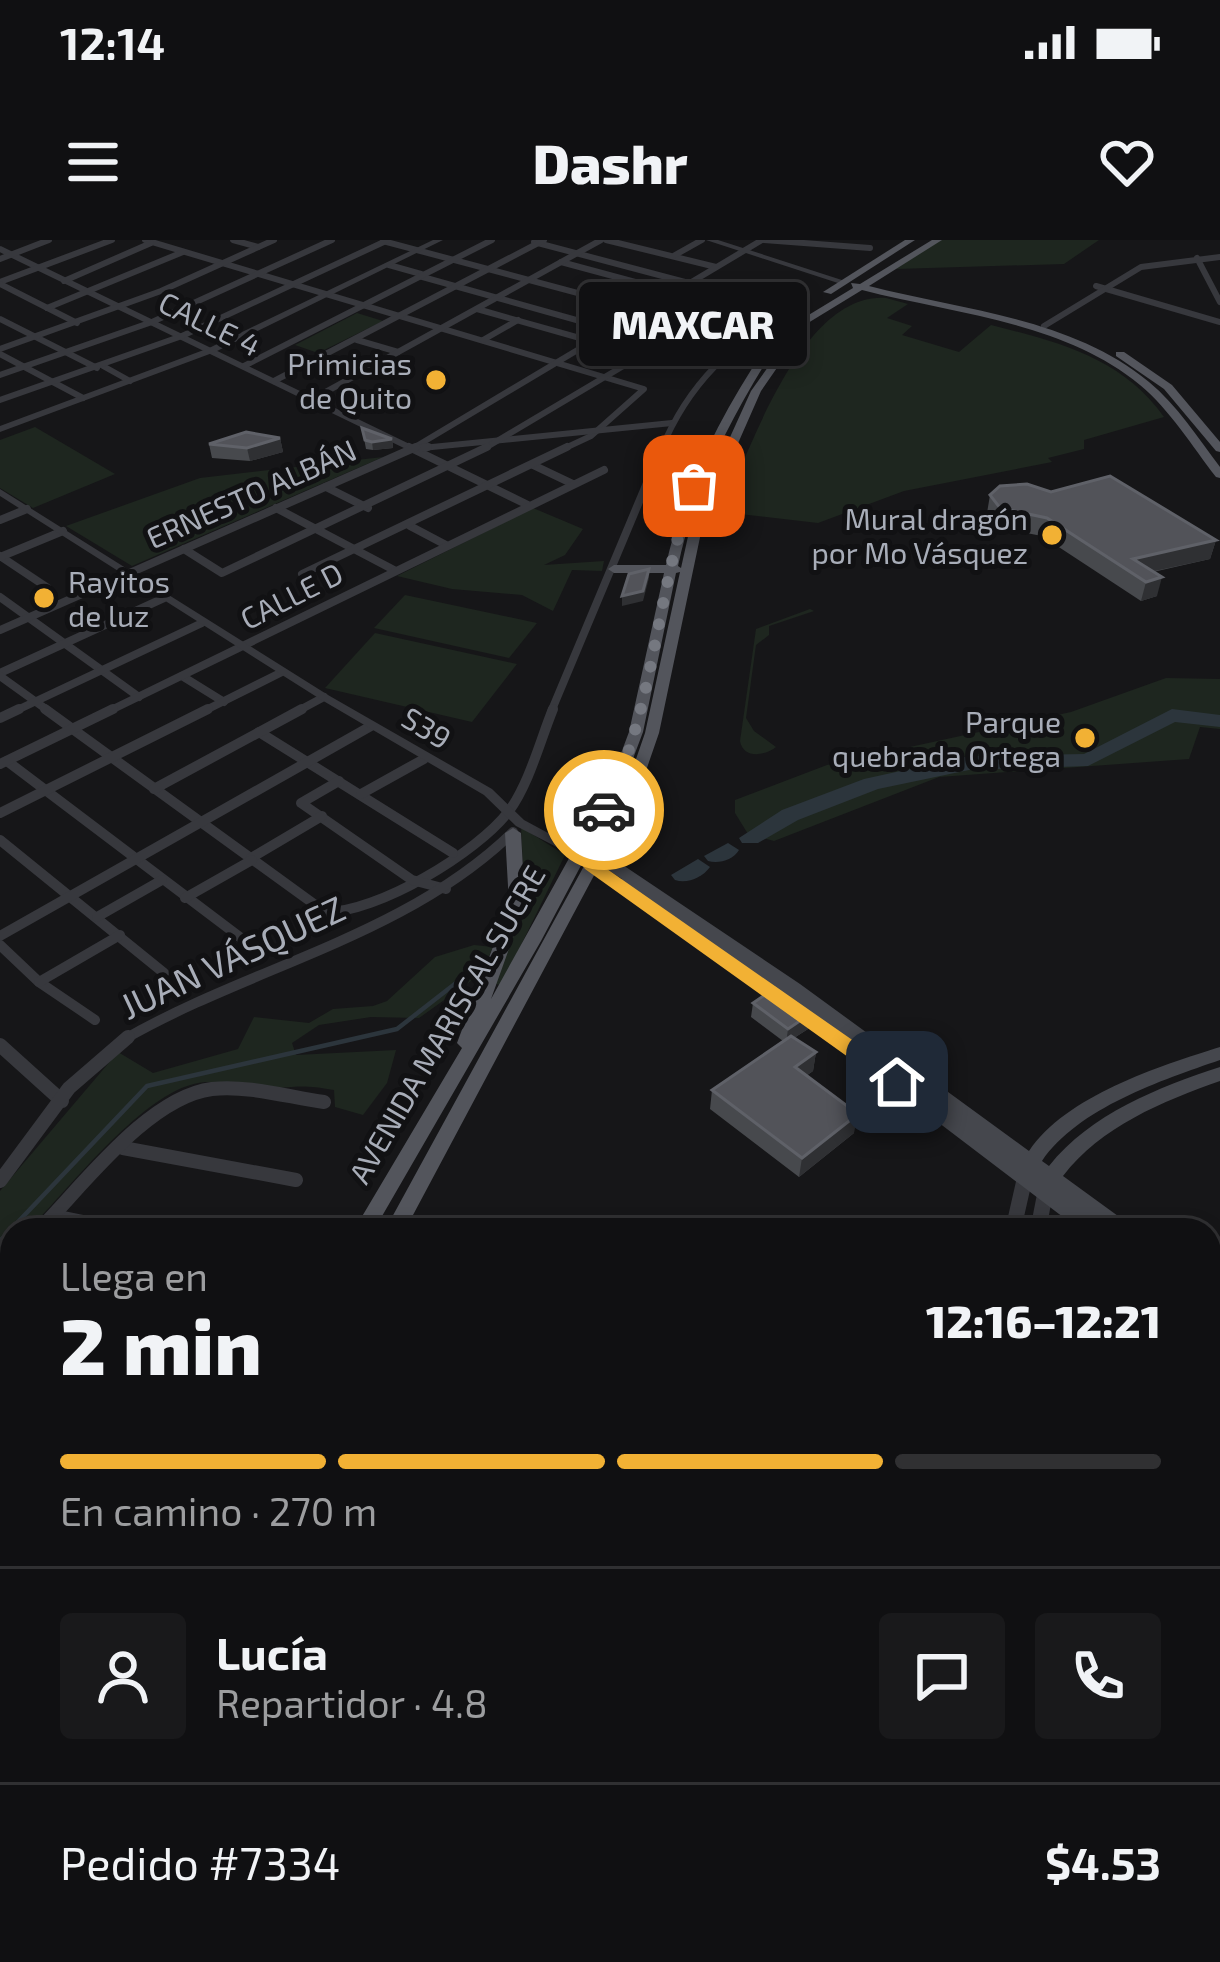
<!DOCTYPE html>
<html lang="es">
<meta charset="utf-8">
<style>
:root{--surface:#101012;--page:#19191b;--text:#f1f3f6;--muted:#9c9d9f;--line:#303032;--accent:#f2b134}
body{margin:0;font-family:"Exo 2",sans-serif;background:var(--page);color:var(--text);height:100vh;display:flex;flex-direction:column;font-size:45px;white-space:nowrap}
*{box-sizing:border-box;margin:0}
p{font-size:39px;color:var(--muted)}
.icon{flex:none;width:66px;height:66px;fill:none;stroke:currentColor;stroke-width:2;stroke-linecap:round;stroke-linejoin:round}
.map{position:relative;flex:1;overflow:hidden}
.details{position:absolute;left:0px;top:978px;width:1221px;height:744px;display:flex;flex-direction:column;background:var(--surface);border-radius:36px 36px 0 0;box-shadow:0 6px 18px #0003,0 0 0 3px var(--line)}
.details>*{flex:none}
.pin{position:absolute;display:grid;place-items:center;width:102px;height:102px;color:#fff;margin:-51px;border-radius:24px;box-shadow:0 6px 18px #0006}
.courier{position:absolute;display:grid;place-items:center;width:120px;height:120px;margin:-60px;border:9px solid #f2b134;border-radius:50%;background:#fff;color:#222;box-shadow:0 3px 15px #0007}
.bubble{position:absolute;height:84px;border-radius:12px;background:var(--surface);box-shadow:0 6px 18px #0003,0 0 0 3px var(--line);font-size:39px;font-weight:800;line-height:84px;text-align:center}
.headline em{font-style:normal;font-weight:800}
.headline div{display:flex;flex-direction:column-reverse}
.headline{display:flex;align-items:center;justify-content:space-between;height:204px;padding:0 60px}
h1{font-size:78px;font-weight:800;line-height:90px}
.bar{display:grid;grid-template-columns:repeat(4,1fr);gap:18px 12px;align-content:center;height:144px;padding:0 60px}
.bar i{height:15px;border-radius:9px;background:var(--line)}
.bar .current{background:var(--accent)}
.bar p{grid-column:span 4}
.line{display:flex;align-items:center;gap:30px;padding:0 60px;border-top:3px solid var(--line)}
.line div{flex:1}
.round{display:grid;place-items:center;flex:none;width:126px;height:126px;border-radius:12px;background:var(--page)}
.status{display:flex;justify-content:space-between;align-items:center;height:84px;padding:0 60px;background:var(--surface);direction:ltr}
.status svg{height:33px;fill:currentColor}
header{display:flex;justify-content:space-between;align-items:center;height:156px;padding:0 60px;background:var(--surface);font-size:54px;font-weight:800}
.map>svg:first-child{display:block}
</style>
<div class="status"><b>12:14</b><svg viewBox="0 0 49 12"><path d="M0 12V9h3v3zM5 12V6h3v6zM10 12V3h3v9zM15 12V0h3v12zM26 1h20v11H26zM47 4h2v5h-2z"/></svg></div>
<header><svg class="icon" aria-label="menu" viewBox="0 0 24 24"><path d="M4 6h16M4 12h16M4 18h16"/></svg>Dashr<svg class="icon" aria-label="heart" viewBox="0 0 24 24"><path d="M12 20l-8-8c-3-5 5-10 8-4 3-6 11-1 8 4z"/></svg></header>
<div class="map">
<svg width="1220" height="1722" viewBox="0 0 1220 1722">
<rect width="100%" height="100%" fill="#161618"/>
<!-- green -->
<g fill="#1e261f">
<polygon points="938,0 1099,0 1064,24 896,29"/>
<path d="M886,58L908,64L887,78L912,86L902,95L959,112L991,85C1059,102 1122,118 1164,177L1084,200V209L1048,218L1052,222L904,251L818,283L722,272C750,210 802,52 886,58Z"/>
<polygon points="357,73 383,81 318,113 295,105"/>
<polygon points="35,187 115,234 33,268 0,248 0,200"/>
<polygon points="383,217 132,326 66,286 200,238"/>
<polygon points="533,268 583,289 565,315 544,325 604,321 602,331 572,330 553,371 522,355 452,349 397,336"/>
<polygon points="405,355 537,383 509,418 374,388"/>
<path d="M810,369L814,371L769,386V395L756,405L746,478L754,491L776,507C765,516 743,519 740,501L756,389Z"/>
<polygon points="375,393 517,424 472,482 325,448"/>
<polygon points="1166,438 1220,439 1220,489 1200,487 1189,519 939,537 774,601 748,594 735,573 735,560 827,525 1071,472"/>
<polygon points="521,587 565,615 501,746 490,741 524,646"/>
<path d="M474,705L493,707L482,733L419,778L371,777L319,785L292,803L296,815L396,810L387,843L363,875L335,867L334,850C306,845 297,846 270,849C249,851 227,841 205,842C146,846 69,950 28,990H12V1005L0,1016V951L118,812L153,833L238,809L254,777L309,783L333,769L373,766L387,761L435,717Z"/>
</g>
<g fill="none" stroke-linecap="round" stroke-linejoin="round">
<!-- stream -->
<polyline stroke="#2c353c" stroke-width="4.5" points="0,1001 147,846 397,789 474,729"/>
<!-- river -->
<g fill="#2c353c" fill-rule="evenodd">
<polygon points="1172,469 1220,475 1220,487 1175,482 1088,526 969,530 878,549 798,580 758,603 742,603 739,598 782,570 864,539 969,516 1084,514"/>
<path d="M728,603L739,610C733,620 719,624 708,621L704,616Z"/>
<path d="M698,619L710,627C702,638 687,644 675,640L671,635Z"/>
</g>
<!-- minor-far4 -->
<g stroke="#37383d" stroke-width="6">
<polyline points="145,0 644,149 591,196 561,210"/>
<polyline points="233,0 258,7"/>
<polyline points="606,0 716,27"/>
<polyline points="764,0 870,8"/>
<polyline points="383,1 712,89"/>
<polyline points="534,2 753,60"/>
<polyline points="0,9 415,210"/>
<polyline points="675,15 702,0"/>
<polyline points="1197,18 1220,62"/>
<polyline points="0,19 49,0"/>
<polyline points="561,22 739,70"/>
<polyline points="389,25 421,34"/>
<polyline points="419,36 612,90"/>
<polyline points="64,41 151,3"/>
<polyline points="0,42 112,0"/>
<polyline points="0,44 77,83"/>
<polyline points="1096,46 1220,82"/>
<polyline points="47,68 183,12"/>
<polyline points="477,69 594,102"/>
<polyline points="0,79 97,128"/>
<polyline points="1044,86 1141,27 1220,17"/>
<polyline points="598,99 646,113"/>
<polyline points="357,100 398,112"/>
<polyline points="483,100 518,80"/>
<polyline points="0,109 161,51 274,0"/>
<polyline points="0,114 83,158"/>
<polyline points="103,126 130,141"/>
<polyline points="244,126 492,0"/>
<polyline points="0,135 152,82 332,0"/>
<polyline points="274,141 544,0"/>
<polyline points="313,159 601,0"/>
<polyline points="0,160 182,96 388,0"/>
<polyline points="422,208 672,183"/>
<polyline points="410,210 762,0"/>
<polyline points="482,210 694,84"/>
<path d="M661,210C686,149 733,95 798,74"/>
</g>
<!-- minor-far3 -->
<g stroke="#37383d" stroke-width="8">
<polyline points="409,207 528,265"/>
<polyline points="422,208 428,207"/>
<polyline points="533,225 573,244"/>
<polyline points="326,247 368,268"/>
<polyline points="276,268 394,330"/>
<polyline points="0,280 27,269"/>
<polyline points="410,286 446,305"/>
<polyline points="184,309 222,333 487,207"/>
<polyline points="0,316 48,348"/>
<polyline points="0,317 63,291"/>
<polyline points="302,334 567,207"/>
<polyline points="0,357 139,457"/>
<polyline points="0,390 416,207"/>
<polyline points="0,433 164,358"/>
<polyline points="0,436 50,472"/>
<polyline points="182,436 224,462"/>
<polyline points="13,472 202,383"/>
<polyline points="107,472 604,230"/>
<polyline points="202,472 282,432"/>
<polyline points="296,472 324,457"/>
<polyline points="551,472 662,207"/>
</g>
<!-- minor-far2 -->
<g stroke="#37383d" stroke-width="10">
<path d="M45,469L325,672C377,673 477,613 509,571C529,544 540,501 553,469"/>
<polyline points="0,478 19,469"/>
<polyline points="259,492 453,613"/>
<polyline points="7,521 257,710"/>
<polyline points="0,524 113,469"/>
<polyline points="339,541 301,563 412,640 446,649"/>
<polyline points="154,549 302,469"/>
<polyline points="361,554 424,519"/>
<polyline points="0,573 208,469"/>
<polyline points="0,600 164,733"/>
<polyline points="251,618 322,576"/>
<polyline points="185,658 252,620"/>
<polyline points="97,677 162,640"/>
<polyline points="0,696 371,486"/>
<polyline points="0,705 39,742 95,780"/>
<polyline points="39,742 120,695"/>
<path d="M123,800C251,726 405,697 513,592"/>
</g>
<!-- minor-far1 -->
<g stroke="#37383d" stroke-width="14">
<polyline points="0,805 62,861"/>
<polyline points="123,908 296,940"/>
<polyline points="0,941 69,848 128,797"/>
<polyline points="54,976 122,990"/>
<path d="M39,990C82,947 148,857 212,849C248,845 288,857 324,862"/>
<polyline points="0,1026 12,1015"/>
<polyline points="0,1051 12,1054"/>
<polyline points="0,1158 12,1161"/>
</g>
<!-- minor -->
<g stroke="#37383d" stroke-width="16">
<polyline points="1209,1252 1220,1256"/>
<polyline points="0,1274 12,1277"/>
<polyline points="0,1402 12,1405"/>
<polyline points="1209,1415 1220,1418"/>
<polyline points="1209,1601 1220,1606"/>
<polyline points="474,1710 504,1722"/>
<polyline points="889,1710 921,1722"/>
<polyline points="264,1722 269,1710"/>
<polyline points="401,1722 406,1710"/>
<polyline points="700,1722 703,1710"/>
<polyline points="1148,1722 1149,1710"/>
</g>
<!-- tertiary -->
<g fill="#37383d" fill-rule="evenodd">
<polygon points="433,0 443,0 215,112 0,192 0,186 209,108"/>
<polygon points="706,0 718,0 848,42 841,44"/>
<polygon points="0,249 328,455 492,549 524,580 587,614 586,617 576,617 516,586 484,555 320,459 0,256"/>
<polygon points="1025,931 1031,933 1033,937 1021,990 1005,990 1017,937 1019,933"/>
<polygon points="1045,948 1051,950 1053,954 1046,990 1030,990 1037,954 1039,950"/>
<polygon points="0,1517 12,1520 12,1540 0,1537"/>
<polygon points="842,1710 864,1710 861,1722 839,1722"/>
<polygon points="876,1710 898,1710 895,1722 873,1722"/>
</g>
<!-- secondary -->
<g fill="#45474d" fill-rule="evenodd">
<path d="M581,609L602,611L800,744L1029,911C1066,856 1159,826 1220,807V820C1162,840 1078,868 1042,921L1049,926C1090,874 1159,847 1220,827V841C1163,861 1100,887 1063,936L1129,984L1132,990H1108L1101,985L1104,990H1080L780,762L611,647L609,643L611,639H622L593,620L576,618L573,614L576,610Z"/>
<polygon points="1209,1046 1220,1051 1220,1071 1209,1065"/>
<polygon points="1209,1068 1220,1074 1220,1094 1209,1088"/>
</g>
<!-- primary -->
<g fill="#53555c" fill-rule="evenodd">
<polygon points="905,0 915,0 831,54 823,52"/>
<path d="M932,0H942L869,46C962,70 1072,78 1149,142C1177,165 1198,198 1220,227V238L1216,237C1192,206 1170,170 1140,145C1064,82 955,74 862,50L808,83L761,151L703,283L659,493L639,551L405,990H385L625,551L645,493L680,332L676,333L643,492L622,548L541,701L374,990H354L462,808L457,803L509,664L505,593L513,588L521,593L525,664L491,759L608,548L629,492L664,333H614L608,329L614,325H666C685,239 730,158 780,86H786L788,88C740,160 696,240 678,326L681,328L691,283L751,151L802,79L853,48L851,43L860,44Z"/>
<polygon points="1116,112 1124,112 1172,145 1220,202 1220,212 1216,211 1164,149 1116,116"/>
<polygon points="12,1601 12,1640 9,1645 0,1649 0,1610 3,1605"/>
<path d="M12,1682V1710H19L12,1722H0C0,1706 0,1689 12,1682Z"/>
</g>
</g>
<!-- wall -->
<g fill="#47494d">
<polygon points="362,188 392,199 393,208 373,210 366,209"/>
<polygon points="280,198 283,212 250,221 212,218 209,204"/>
<polygon points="990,255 1216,300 1210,319 1153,332 1157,356 1141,361 1042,296 996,287 987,273"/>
<polygon points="753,763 810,774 808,789 794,798 816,812 813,831 806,836 854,893 799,937 710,869 712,850 783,801 751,777"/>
</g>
<!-- shaded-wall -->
<g fill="#2f3033">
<polygon points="280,198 283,212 250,221 247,208"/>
<polygon points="392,199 393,208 373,210 372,202"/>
<polygon points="1216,300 1210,319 1136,335 1133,319"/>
<polygon points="649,329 649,338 643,361 622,366 622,356"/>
<polygon points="1162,337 1157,356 1141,361 1146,342"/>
<polygon points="810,774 808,789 786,803 788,789"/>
<polygon points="816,812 813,831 792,846 795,827"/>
<polygon points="858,874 854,893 799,937 802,918"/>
</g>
<!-- building -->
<g fill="#525359" stroke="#5f6168" stroke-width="3">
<polygon points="362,188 392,199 372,202 365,200"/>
<polygon points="246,192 280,198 247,208 209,204"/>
<polygon points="1110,236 1216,300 1133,319 1162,337 1146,342 1047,278 1000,268 990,255 1000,246 1027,244 1051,252"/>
<polygon points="649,329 643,351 622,356 629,334"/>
<polygon points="775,748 810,774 788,789 753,763"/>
<polygon points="791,796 816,812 795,827 858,874 802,918 712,850"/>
</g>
<!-- route -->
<polygon fill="#f2b134" points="604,565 612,570 590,613 597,622 904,836 904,847 890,847 585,629 573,614"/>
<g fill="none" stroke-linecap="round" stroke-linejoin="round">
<!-- done -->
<path stroke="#757880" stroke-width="12" stroke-dasharray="0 21.6" d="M604,570C656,470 655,351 694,246"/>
</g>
<!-- markers -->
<g fill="#f2b134" stroke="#111113" stroke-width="4.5">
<circle cx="436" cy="140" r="12"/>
<circle cx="1052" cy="295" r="12"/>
<circle cx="44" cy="358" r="12"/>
<circle cx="1085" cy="498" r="12"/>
</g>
<g text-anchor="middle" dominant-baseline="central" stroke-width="10" stroke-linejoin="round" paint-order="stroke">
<!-- far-street labels -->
<g font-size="30" fill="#a8adb8" stroke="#111113">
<text transform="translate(210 83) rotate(26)">CALLE 4</text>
<text transform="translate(251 253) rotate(-24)">ERNESTO ALBÁN</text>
<text transform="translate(291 355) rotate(-27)">CALLE D</text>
<text transform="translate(427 487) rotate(31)">S39</text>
<text transform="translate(446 784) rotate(-60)">AVENIDA MARISCAL SUCRE</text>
</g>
<!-- far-poi labels -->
<g font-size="30" fill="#a8adb8" stroke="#111113" text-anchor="end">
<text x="412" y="123">Primicias<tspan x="412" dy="34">de Quito</tspan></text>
<text x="1028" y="278">Mural dragón<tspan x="1028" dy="34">por Mo Vásquez</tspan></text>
<text x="68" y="341" text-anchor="start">Rayitos<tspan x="68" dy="34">de luz</tspan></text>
<text x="1061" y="481">Parque<tspan x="1061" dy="34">quebrada Ortega</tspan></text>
</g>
<!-- street labels -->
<g font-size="36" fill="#a8adb8" stroke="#111113">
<text transform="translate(232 716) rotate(-25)">JUAN VÁSQUEZ</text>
</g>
</g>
</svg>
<div class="pin" style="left:694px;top:246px;background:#ea580c"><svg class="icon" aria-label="bag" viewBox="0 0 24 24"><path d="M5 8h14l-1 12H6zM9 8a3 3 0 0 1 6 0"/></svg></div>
<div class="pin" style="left:897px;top:842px;background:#1f2937"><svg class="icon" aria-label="home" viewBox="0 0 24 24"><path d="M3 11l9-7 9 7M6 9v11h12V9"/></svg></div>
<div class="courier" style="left:604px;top:570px"><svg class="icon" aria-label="car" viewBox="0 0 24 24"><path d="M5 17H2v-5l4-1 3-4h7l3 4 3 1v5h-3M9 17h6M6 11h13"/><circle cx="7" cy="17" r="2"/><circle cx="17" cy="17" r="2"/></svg></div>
<div class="bubble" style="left:579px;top:42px;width:228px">MAXCAR</div>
<section class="details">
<div class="headline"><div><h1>2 min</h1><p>Llega en</p></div><em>12:16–12:21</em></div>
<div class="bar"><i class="current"></i><i class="current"></i><i class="current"></i><i></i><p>En camino · 270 m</p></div>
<div class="line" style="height:216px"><a class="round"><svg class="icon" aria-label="person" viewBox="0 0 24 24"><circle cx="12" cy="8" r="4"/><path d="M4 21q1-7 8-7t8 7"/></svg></a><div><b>Lucía</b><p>Repartidor · 4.8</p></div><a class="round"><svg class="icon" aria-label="chat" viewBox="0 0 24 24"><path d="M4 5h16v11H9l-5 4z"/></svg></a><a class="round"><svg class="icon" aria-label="phone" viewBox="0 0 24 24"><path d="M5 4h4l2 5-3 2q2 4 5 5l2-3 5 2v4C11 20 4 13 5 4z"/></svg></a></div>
<div class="line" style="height:156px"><div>Pedido #7334</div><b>$4.53</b></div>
</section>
</div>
